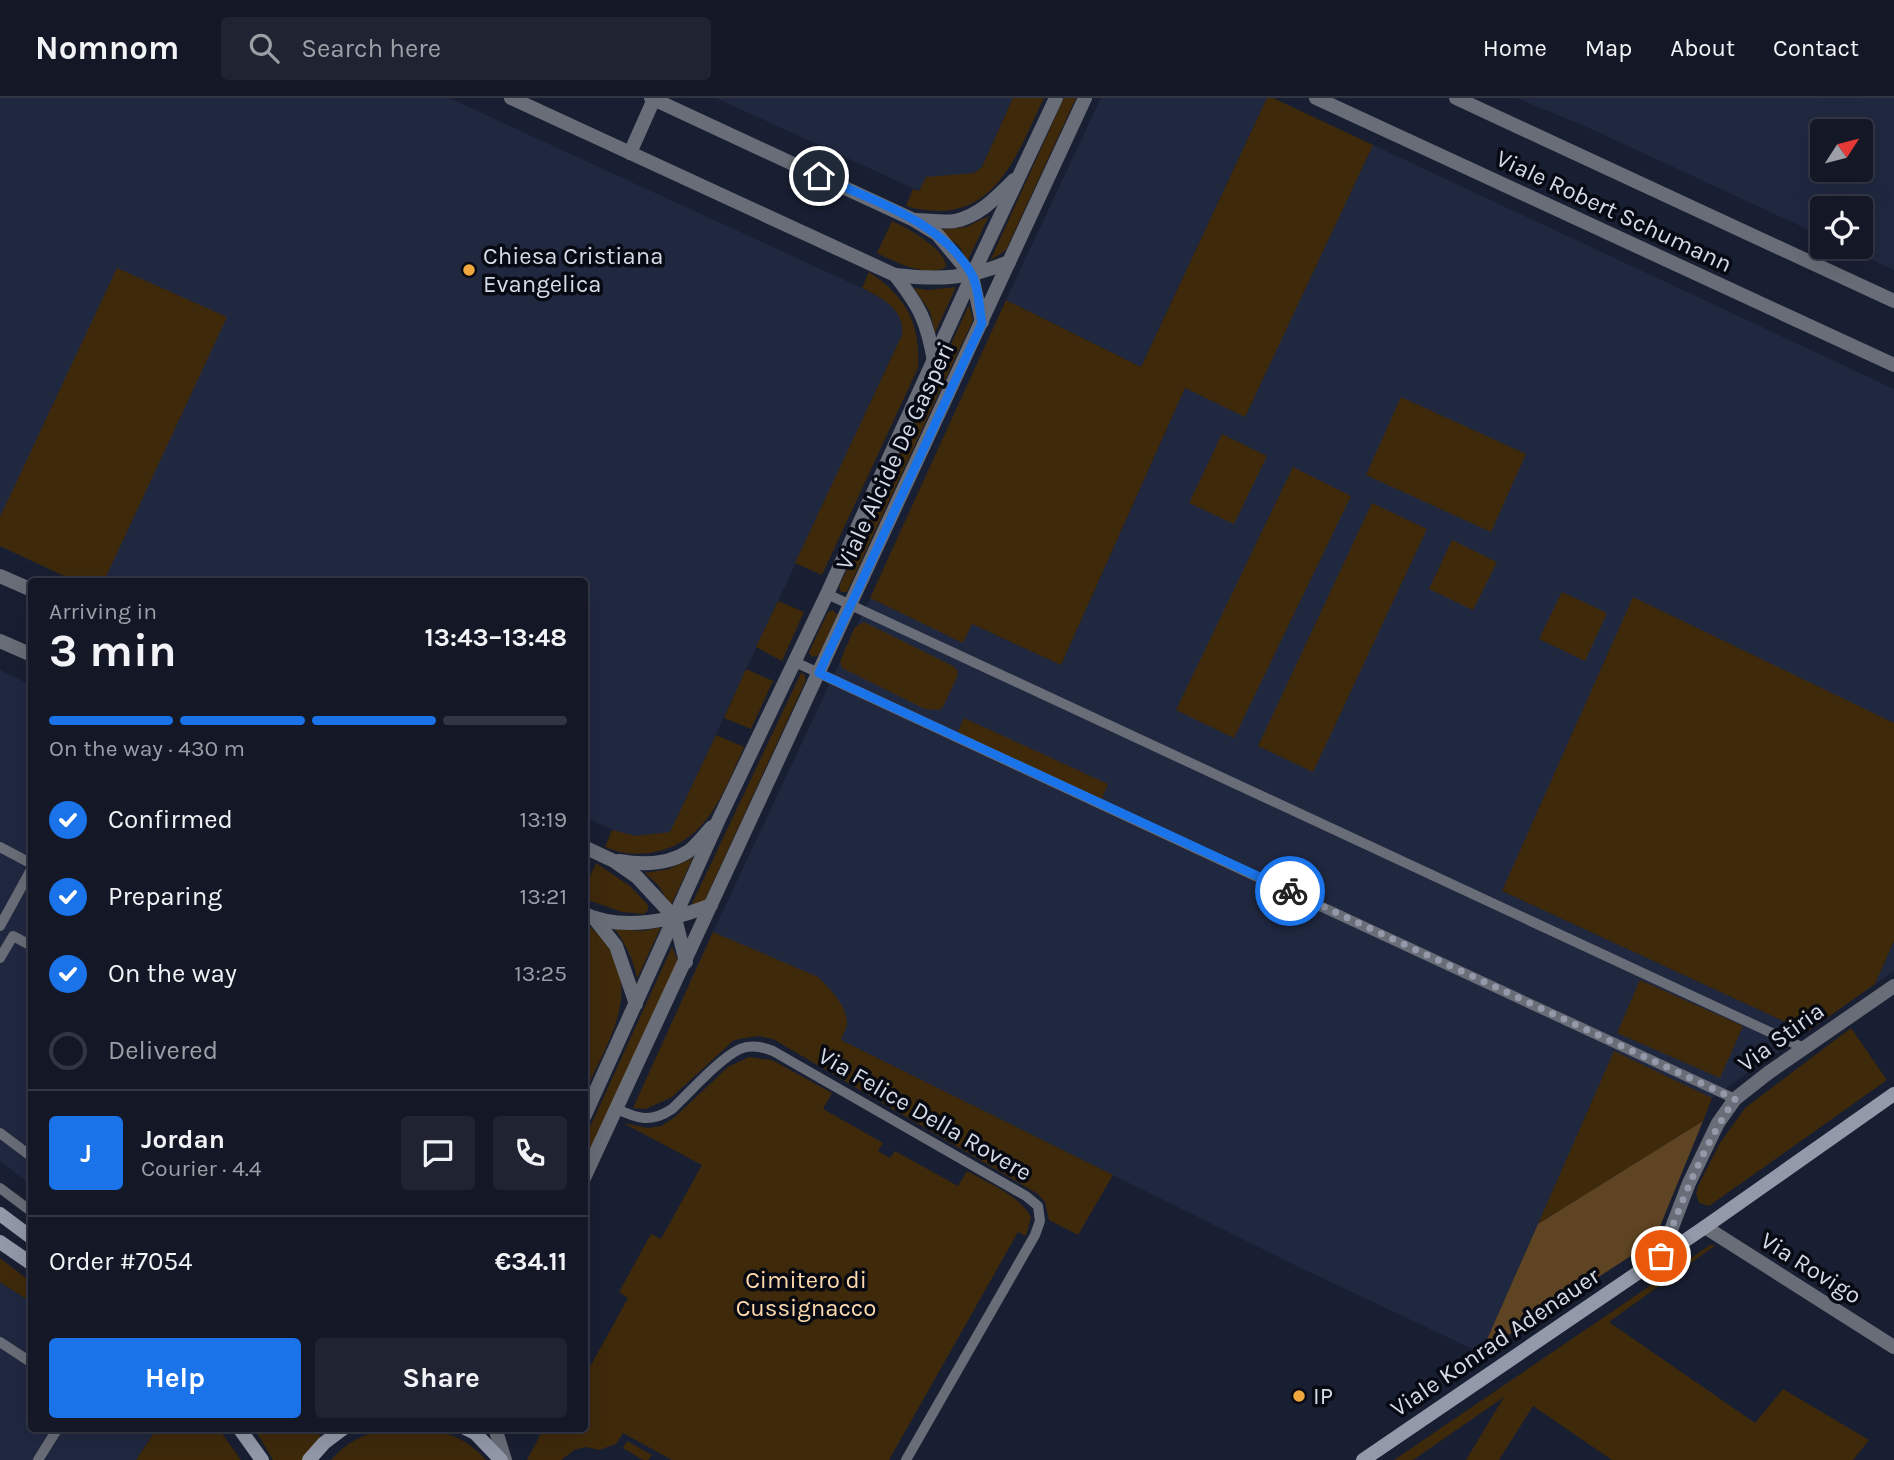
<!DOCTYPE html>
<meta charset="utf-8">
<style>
:root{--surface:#131726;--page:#202432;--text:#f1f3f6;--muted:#9d9fa7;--line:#323643;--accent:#1a73e8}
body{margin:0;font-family:Karla,sans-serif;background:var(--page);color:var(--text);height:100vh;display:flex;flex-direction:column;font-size:26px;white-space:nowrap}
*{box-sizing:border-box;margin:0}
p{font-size:23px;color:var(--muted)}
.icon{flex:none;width:38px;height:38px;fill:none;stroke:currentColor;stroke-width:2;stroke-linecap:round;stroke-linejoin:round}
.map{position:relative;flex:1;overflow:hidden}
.drawer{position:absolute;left:28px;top:480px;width:560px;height:854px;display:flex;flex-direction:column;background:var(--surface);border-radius:7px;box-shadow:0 7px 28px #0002,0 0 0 2px var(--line)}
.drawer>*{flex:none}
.needle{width:46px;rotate:54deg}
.tools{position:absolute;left:1810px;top:21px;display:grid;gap:14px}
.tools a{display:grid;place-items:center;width:63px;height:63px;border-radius:7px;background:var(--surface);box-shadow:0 7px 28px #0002,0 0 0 2px var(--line);font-size:35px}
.pin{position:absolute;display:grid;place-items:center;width:60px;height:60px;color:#fff;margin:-30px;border:4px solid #fff;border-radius:50%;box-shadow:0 2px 7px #0007}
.courier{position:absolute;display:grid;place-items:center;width:70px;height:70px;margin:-35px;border:5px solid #1a73e8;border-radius:50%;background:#fff;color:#222;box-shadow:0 2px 9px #0007}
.head em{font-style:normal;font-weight:700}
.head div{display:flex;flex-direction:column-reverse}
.head{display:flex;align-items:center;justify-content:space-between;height:119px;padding:0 21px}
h1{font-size:46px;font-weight:700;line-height:52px}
.bar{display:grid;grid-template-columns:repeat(4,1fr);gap:10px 7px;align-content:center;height:84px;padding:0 21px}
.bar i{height:9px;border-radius:5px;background:var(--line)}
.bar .on{background:var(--accent)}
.bar p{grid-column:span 4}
.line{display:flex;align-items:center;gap:18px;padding:0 21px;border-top:2px solid var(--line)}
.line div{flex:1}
.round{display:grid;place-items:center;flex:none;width:74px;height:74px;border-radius:7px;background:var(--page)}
ol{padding:0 21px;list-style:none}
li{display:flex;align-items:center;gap:21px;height:77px}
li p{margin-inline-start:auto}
li .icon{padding:7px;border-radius:50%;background:var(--accent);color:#fff;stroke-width:4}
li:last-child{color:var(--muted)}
li i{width:38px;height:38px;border:4px solid var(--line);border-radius:50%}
.primary-button{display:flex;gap:14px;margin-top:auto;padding:14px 21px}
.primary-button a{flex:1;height:80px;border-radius:7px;background:var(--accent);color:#fff;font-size:28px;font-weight:700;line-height:80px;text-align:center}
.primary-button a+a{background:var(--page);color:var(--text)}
header{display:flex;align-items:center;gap:42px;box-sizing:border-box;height:98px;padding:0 35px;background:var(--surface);border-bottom:2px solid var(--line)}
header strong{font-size:33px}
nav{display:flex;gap:38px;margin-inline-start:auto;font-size:24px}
.search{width:490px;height:63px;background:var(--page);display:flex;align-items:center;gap:18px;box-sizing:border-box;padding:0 24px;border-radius:7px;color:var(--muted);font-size:26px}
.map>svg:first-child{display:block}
</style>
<header>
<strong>Nomnom</strong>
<div class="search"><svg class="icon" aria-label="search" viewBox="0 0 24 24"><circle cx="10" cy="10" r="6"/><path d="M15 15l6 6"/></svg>Search here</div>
<nav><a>Home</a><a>Map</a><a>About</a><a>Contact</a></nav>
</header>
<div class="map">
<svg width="1894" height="1362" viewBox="0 0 1894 1362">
<rect width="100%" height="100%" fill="#191f32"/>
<!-- built -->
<g fill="#202840" fill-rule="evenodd">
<polygon points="0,0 449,0 866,192 892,207 900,217 903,226 902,237 670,735 636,738 615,733 585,719 584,483 75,483 0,448"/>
<polygon points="716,0 1013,0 982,69 974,75 919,93"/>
<polygon points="1101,0 1267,0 1141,269 1006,202"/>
<path d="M1517,0H1894V172L1845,149H1860V110H1822V138L1587,29ZM1822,33H1860V72H1822Z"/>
<polygon points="1373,47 1894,291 1894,656 1502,793 1807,934 1712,1000 1614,954 1481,1255 1299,1169 840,942 691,881 870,500 962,544 972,526 1061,567 1185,290 1245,318"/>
<polygon points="0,572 31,587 31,1087 0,1063"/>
<polygon points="1894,843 1894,873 1875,886"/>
<polygon points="0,1184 31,1204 32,1330 157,1330 136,1362 0,1362"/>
</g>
<!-- green -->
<g fill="#3e290b">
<path d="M1013,0H1044C1014,63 992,132 906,108L913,91L919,93L926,79L974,75L982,69Z"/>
<polygon points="1064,0 1076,0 1006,152 990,163"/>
<polygon points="1267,0 1273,0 1373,47 1245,319 1185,290 1061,567 972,526 963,545 870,500 1006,202 1141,269"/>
<polygon points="989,118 967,164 960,149 940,132 966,129"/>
<path d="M892,123C907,130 946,151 946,169C926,180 895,164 877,155Z"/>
<polygon points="117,170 227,219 104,483 75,483 0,448 0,419"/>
<path d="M869,174C906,198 921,226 918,270L822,477L795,465L902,237C905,211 882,200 862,190Z"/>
<polygon points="956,189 935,235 930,214 914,190 928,192"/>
<polygon points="969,207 973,222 847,494 841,494 839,489"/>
<polygon points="1401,299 1526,356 1491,434 1366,377"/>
<polygon points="1222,336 1267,358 1234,426 1189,405"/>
<polygon points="1293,369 1351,398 1234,640 1176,612"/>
<polygon points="1372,405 1427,431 1313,674 1258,648"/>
<polygon points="1452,442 1497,464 1473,512 1429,491"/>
<polygon points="1562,494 1607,515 1585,563 1539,541"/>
<polygon points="1633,499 1894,625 1894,843 1875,886 1807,934 1502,793"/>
<polygon points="778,503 804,514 782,563 756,549"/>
<polygon points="833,512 837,517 819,557 812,559 809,554 828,514"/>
<polygon points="864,524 953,568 957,572 958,577 943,609 939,612 925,611 842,570 840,563 855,529"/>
<polygon points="746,571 773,583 751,631 724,620"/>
<polygon points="801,575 804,576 806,582 705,802 691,808"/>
<polygon points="964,620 1108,686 1101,703 957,636"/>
<path d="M716,637L744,649C725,690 710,738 663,752C642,758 625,757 605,749L612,732L636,738L670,734Z"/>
<polygon points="693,760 671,807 658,787 645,775 669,771"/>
<polygon points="596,765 630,788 648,807 648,812 644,816 622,814 585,801 585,790"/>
<path d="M585,824C650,880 614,932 585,994Z"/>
<path d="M661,829L637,881C634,862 626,847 615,831L643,833Z"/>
<path d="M713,834L818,879C830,891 848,908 847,927C846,931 842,938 841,942L1113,1077L1078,1137L1049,1122L1045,1104L1038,1096L773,941L758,938L734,942L672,999L646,1011L633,1010Z"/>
<polygon points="672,849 678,863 585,1064 585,1040"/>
<polygon points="1640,882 1743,928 1720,980 1617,935"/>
<polygon points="1851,930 1887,982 1709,1108 1699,1105 1696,1096 1698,1088 1720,1045 1745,1010"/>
<polygon points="1614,953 1712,1000 1703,1023 1538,1126"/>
<path d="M749,959L772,962L832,995L823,1011L883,1045L878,1053L890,1060L895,1053L958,1088L967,1073C988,1085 1019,1097 1031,1119L1026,1138L1018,1134L889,1362H672L623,1335L616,1346L599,1352L586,1349L574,1352L561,1362H527L544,1330H584L585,1278L628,1200L619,1194L651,1136L661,1141L702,1067L623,1025L648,1030L661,1028L675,1019L728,969Z"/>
<polygon points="1710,1147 1716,1147 1609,1224 1755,1325 1783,1291 1869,1342 1853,1362 1612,1362 1533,1308 1499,1362 1466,1362 1504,1299 1413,1362 1394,1362"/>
<polygon points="0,1160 31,1184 31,1204 0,1184"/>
<polygon points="157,1330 218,1330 241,1362 136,1362"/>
<polygon points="254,1330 280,1330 321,1337 320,1341 302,1362 273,1362"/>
<path d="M387,1330C427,1330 458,1330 486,1362H331C346,1344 365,1336 387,1330Z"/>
<polygon points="627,1343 652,1357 648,1362 643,1362 623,1350"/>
</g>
<!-- forest -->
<polygon fill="#5e4422" points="1703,1023 1654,1143 1481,1255 1538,1126"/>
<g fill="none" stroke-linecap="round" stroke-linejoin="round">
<!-- service -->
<g stroke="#696d77" stroke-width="10">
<polyline points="827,496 1804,950"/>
<polyline points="795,564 1735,1001"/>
<polyline points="0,749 32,766"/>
<polyline points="0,828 32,770"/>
<polyline points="0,860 13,838 32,848"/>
<path d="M617,1011C638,1021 651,1025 672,1011C689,995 720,960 740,951C751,946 763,949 773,953L1026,1098L1038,1108L1040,1123L1035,1137L906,1362"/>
<polyline points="0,1035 32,1059"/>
<polyline points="0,1090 32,1114"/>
<polyline points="0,1244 32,1265"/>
<polyline points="38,1362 58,1330"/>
</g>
<!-- minor -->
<g stroke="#696d77" stroke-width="14">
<path d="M511,0L895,177C938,182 968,181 1009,164"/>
<polyline points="651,0 914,122 937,136 972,178 982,224"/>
<polyline points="1316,0 1894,267"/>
<polyline points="1456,0 1894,203"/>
<polyline points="630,55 654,1"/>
<path d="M915,122C928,122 942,125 955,123C979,118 997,99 1014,82"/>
<path d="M895,177C920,209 927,223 934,263"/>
<polyline points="0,478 32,492"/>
<polyline points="0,543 32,557"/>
<polyline points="584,749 614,763 637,779 675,820 686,864"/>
<path d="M619,763C642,767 668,767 689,753C697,747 705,736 712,729"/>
<path d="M584,816C624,834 673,822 711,807"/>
<polyline points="594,820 616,848 636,906"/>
<polyline points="584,1019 719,721 827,496 972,178 1056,0"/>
<polyline points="584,1080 1085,0"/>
<polyline points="1705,1129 1894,1249"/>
<polyline points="1661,1158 1689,1085 1718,1025 1735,1001 1768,975 1894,888"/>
<polyline points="495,1330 505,1362"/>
</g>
<!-- secondary -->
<g stroke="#9399a9" stroke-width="14">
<polyline points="0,1116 32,1140"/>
<polyline points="0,1144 32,1166"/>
<polyline points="239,1330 262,1362"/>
<polyline points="465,1330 475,1335 501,1362"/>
<polyline points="309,1362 324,1345 344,1330"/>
<polyline points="1363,1362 1705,1129 1894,996"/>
</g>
</g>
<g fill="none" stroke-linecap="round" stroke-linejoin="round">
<!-- done -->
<path stroke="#9399a8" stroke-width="7" stroke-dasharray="0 12.6" d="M1290,793L1735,1001C1702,1050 1682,1103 1661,1158"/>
<!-- route -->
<path stroke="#1a73e8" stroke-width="9" d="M819,78C871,102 943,123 972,177C979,190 979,210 982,225L819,575L1290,793"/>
</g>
<!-- markers -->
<g fill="#efa73e" stroke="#070a12" stroke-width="2.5">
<circle cx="469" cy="172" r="7"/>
<circle cx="1299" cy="1298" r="7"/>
</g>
<g text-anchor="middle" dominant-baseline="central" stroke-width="7" stroke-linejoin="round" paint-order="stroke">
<!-- street labels -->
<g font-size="24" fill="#d5dae7" stroke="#070a12">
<text transform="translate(1614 113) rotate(25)">Viale Robert Schumann</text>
<text transform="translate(895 358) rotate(-65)">Viale Alcide De Gasperi</text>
<text transform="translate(1781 939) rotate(-36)">Via Stiria</text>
<text transform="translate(925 1016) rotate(30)">Via Felice Della Rovere</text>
<text transform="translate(1811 1170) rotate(32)">Via Rovigo</text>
<text transform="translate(1495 1244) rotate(-34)">Viale Konrad Adenauer</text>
</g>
<!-- poi labels -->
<g font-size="24" fill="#d5dae7" stroke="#070a12" text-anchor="start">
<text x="483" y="158">Chiesa Cristiana<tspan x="483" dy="28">Evangelica</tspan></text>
<text x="1313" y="1298">IP</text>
</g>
<!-- park labels -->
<g font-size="24" fill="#fed9ab" stroke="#070a12">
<text x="806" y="1182">Cimitero di<tspan x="806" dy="28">Cussignacco</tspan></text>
</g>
</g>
</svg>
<div class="tools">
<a><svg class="needle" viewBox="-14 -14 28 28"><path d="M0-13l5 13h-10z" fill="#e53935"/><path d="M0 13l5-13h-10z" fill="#9d9fa7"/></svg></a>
<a><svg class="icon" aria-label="locate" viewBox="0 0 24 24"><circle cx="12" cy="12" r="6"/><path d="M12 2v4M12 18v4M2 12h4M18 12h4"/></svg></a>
</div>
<div class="pin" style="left:1661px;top:1158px;background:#ea580c"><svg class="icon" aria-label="bag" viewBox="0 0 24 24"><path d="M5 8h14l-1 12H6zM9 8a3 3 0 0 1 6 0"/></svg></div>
<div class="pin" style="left:819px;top:78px;background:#1f2937"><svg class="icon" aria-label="home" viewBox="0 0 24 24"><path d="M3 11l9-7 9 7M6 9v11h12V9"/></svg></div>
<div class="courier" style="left:1290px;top:793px"><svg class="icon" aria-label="bike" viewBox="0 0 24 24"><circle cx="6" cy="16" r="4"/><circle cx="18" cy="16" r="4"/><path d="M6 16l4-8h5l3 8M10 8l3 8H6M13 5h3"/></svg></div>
<section class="drawer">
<div class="head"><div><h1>3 min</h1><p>Arriving in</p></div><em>13:43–13:48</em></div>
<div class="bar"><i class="on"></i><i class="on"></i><i class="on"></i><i></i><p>On the way · 430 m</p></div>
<ol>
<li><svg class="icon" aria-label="check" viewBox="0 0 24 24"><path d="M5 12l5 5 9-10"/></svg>Confirmed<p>13:19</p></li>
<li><svg class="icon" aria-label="check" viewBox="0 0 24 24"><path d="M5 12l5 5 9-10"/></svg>Preparing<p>13:21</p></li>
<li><svg class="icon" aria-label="check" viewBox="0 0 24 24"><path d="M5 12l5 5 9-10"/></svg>On the way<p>13:25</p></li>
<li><i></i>Delivered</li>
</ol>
<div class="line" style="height:126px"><b class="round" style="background:var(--accent);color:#fff">J</b><div><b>Jordan</b><p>Courier · 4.4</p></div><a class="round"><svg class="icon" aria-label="chat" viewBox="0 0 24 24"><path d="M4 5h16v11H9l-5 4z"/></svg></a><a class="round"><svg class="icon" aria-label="phone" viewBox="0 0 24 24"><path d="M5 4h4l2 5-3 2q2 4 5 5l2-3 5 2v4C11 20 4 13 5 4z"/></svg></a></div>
<div class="line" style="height:91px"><div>Order #7054</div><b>€34.11</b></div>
<div class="primary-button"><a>Help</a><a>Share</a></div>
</section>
</div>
